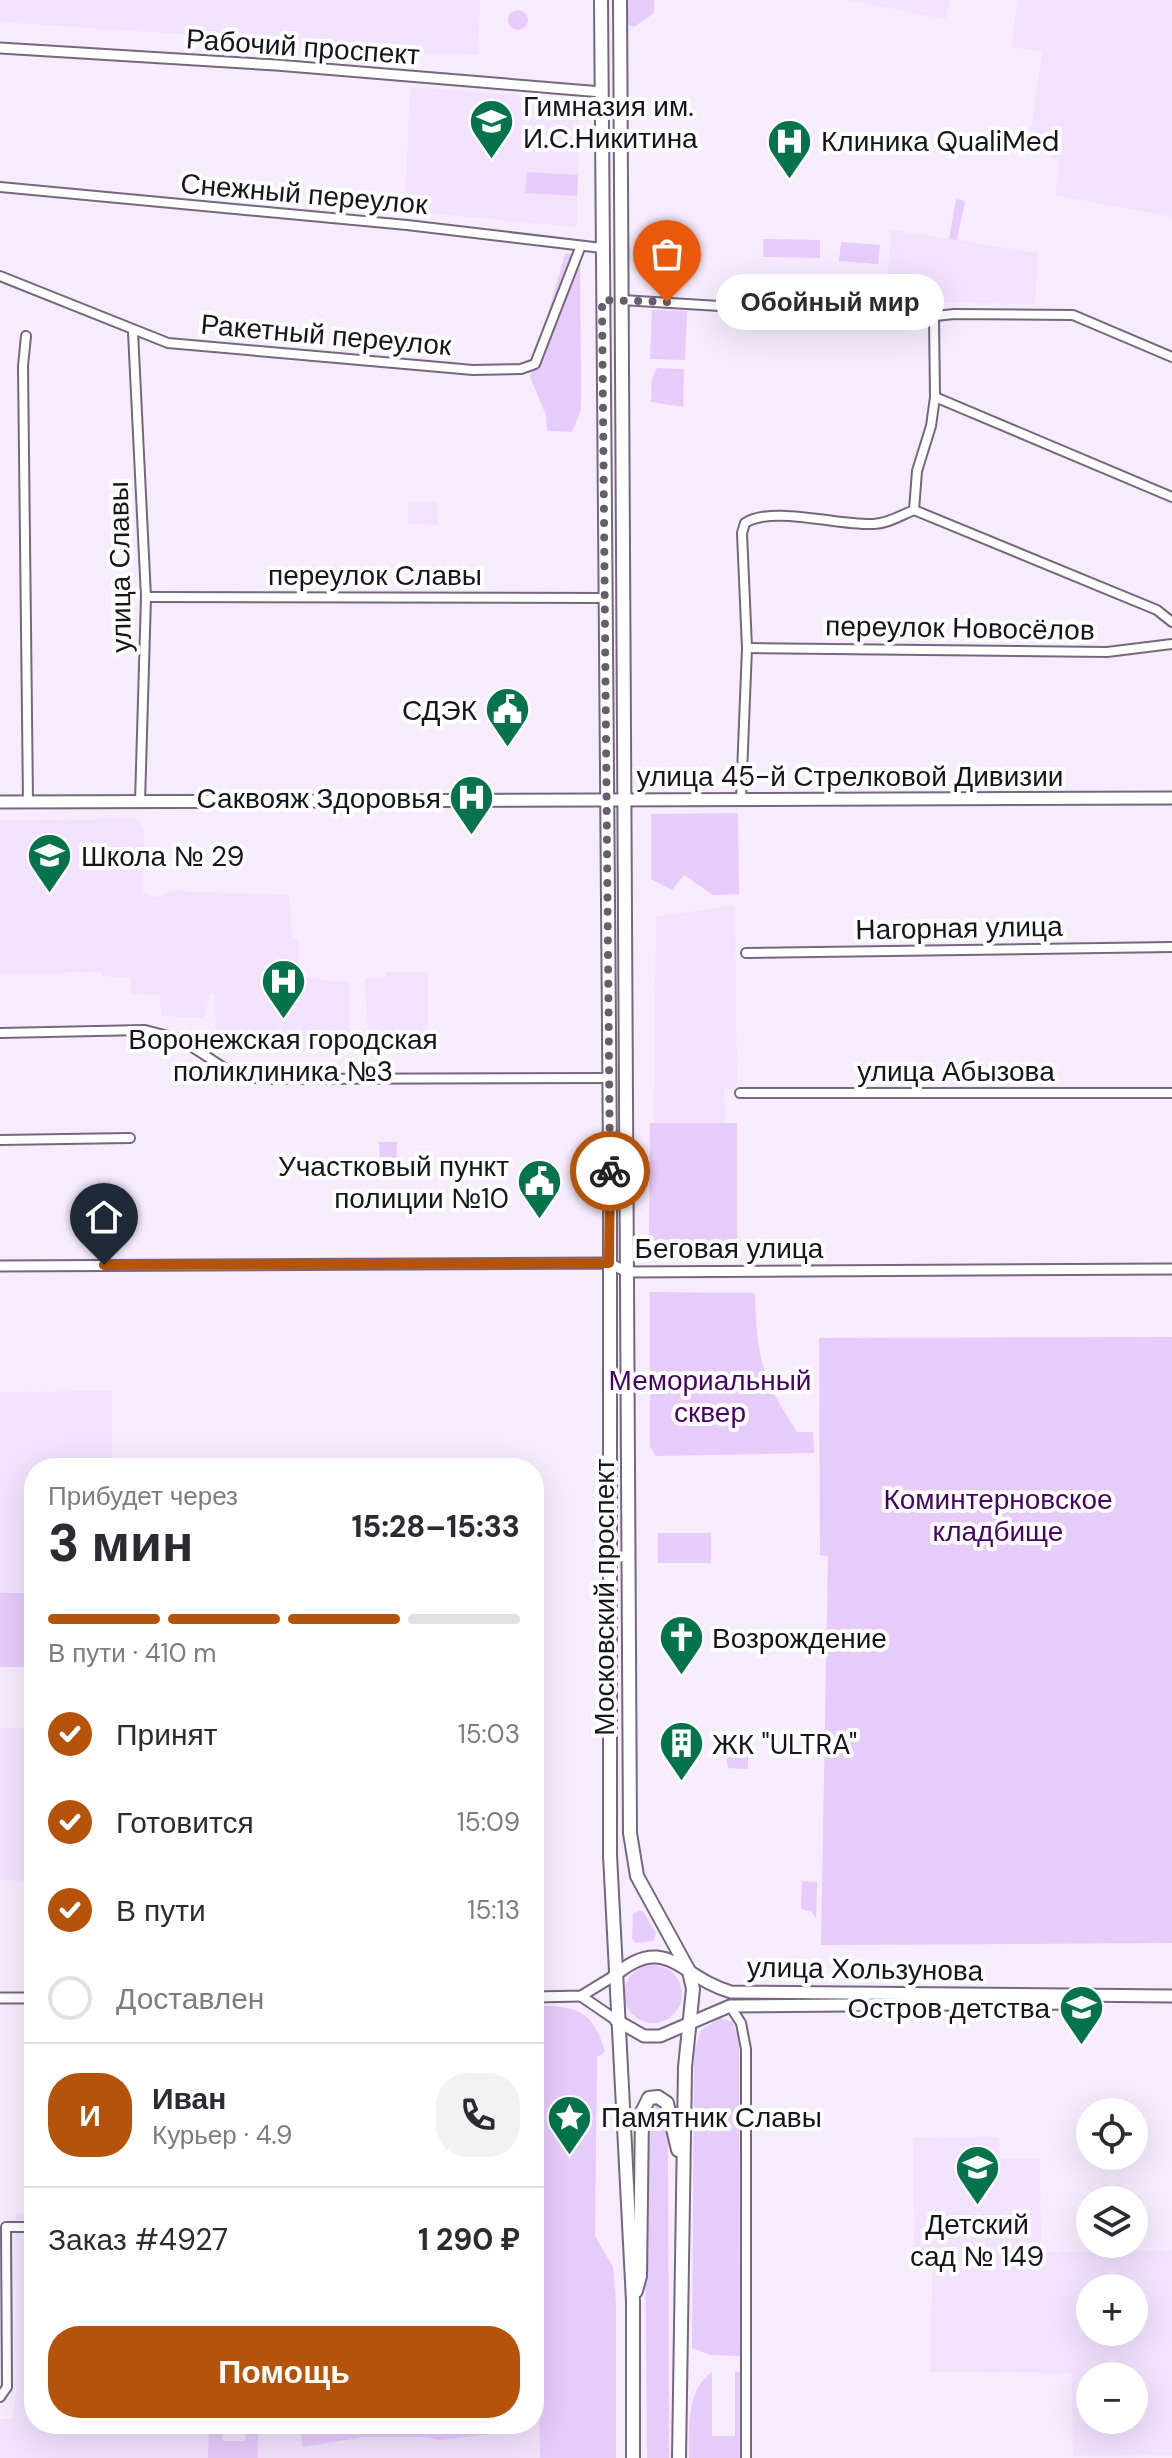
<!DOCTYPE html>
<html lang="ru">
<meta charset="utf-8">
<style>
:root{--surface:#fff;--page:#f2f2f3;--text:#2b2b33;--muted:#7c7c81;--line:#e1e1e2;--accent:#b45309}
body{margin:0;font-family:"DM Sans",sans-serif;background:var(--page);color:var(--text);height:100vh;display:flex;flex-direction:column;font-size:30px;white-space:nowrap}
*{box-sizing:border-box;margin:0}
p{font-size:26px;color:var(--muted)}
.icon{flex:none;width:44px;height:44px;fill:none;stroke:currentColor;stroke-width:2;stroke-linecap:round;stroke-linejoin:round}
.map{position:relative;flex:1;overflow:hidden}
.sheet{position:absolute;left:24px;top:1458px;width:520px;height:976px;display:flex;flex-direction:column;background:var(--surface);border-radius:32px;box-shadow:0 8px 32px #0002}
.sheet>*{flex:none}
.buttons{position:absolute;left:1076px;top:2098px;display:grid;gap:16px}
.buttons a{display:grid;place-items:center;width:72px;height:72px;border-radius:50%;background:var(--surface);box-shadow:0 8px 32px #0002;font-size:40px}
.pin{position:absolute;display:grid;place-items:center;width:68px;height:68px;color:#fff;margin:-82px -34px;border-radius:50% 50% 50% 0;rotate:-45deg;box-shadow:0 0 8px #0007}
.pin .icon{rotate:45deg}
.courier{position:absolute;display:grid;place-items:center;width:80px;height:80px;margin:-40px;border:6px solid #b45309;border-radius:50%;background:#fff;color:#222;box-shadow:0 2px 10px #0007}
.bubble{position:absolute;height:56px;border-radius:28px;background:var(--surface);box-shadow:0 8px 32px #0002;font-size:26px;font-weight:800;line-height:56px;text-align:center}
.head em{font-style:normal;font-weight:800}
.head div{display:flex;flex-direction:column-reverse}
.head{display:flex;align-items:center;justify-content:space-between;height:136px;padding:0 24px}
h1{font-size:52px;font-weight:800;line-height:60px}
.bar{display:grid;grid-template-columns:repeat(4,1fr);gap:12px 8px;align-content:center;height:96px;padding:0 24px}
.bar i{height:10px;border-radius:6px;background:var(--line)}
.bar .current{background:var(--accent)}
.bar p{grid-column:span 4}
.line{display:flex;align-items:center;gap:20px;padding:0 24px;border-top:2px solid var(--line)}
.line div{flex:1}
.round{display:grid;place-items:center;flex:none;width:84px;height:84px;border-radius:32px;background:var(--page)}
ol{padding:0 24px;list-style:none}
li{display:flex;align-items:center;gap:24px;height:88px}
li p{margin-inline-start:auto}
li .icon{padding:8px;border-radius:50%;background:var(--accent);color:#fff;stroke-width:4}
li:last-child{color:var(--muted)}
li i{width:44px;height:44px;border:4px solid var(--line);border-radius:50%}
.primary-button{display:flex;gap:16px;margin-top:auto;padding:16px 24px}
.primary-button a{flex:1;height:92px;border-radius:32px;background:var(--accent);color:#fff;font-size:32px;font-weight:800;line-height:92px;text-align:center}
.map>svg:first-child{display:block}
</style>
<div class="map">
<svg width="1172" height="2458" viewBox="0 0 1172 2458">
<rect width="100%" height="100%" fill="#f6ecfd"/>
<!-- built -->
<g fill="#f2e2fe" fill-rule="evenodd">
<polygon points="0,0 480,0 478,55 285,46 285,41 1,22 0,29"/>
<polygon points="849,0 950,0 945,19"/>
<polygon points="1009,0 1172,0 1172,217 1055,195 1059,162 1051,157 1053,140 1030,136 1042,52 1012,47 1017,1"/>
<polygon points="410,87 579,100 577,227 408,211 405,208"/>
<polygon points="891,230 1038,253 1035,304 886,301"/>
<polygon points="408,502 438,502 438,525 408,524"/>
<polygon points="138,819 144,830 143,893 158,898 172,891 289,895 292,938 299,939 298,978 350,982 349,1050 254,1052 216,1048 215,994 210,994 204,1018 161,1016 160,995 131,994 130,978 103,976 101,972 0,974 0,820"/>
<polygon points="735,905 737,1089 724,1089 725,1123 654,1123 656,917"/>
<polygon points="386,972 428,972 428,1030 423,1030 423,1053 369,1052 365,978 385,978"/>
<polygon points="112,1391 112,1468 34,1468 34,1593 0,1593 0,1392"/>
<polygon points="0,1728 27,1728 29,1881 0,1880"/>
<polygon points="534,2123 537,2123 540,2458 0,2458 0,2419 13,2419 16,2395 16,2213 34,2213 34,2424 534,2424"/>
<path d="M999,2137L1000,2159H1040L1041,2252L1172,2251V2455L1073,2456L1072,2373L930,2372L933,2254L914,2253L913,2138ZM1090,2288H1134V2332H1090ZM1090,2376H1134V2420H1090Z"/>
</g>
<!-- green -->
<g fill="#e7cbfb">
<polygon points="628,0 654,0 654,13 634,27 628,25"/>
<circle cx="518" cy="20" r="10"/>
<polygon points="527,172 578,175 577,196 525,193"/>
<polygon points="956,199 965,201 957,240 949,239"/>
<polygon points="763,239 820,240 820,258 763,257"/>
<polygon points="841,242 880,245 878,264 839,261"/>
<polygon points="565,254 580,254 581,410 572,432 547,431 546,415 530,377"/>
<polygon points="652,310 687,311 685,360 650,359"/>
<polygon points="657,368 684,369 683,407 651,402 652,378"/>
<polygon points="738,813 739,894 713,895 684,875 672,890 651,879 651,814"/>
<polygon points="650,1123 737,1123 737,1257 665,1256 649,1235"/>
<polygon points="379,1142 397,1142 397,1169 380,1169"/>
<path d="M650,1292L755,1293C757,1360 761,1376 797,1432H813L814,1453L656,1456L650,1447Z"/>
<polygon points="1172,1337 1172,1943 821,1945 828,1556 820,1555 819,1338"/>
<rect x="658" y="1533" width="53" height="30"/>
<rect x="0" y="1593" width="34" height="74"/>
<polygon points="726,1756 748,1757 748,1769 728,1768"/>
<polygon points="802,1881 817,1882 816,1919 812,1912 801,1909"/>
<polygon points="639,1911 643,1911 656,1934 653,1941 636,1943 632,1939 633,1914"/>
<circle cx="653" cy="1994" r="29"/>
<path d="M534,2005C577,2007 592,2008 605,2052L597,2057L595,2236L613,2267L616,2304V2458H540Z"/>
<polygon points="720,2018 733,2022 739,2041 740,2356 710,2355 692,2348 694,2051 701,2030"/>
<polygon points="648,2101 662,2104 668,2143 669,2458 647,2458 644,2114"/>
<path d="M712,2372V2436H735V2372H741V2458H689C689,2430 686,2389 712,2372Z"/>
<polygon points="209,2424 222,2424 223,2441 245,2441 246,2430 252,2430 252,2424 258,2424 258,2458 208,2458"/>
<polygon points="301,2424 501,2424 498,2433 440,2440 426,2437 365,2437 302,2447"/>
</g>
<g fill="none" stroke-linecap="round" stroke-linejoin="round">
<defs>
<g id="minor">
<polyline points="0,187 407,225 602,248"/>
<polyline points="0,276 168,343 473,370 521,369 535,364 580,248"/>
<polyline points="622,300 917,318 954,314 1073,315 1172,357"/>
<polyline points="133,332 146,597 140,802"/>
<polyline points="26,336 23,366 28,802"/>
<polyline points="935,397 1172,497"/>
<polyline points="914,510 1157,610 1172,622"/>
<polyline points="146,597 604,598"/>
<polyline points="747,648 1107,652 1172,644"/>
<path d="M741,799L747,648L742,533L745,523C772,505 840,526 873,524C887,524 902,515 914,510L917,471L931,426L935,397L934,317"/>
<polyline points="746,953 1172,947"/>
<polyline points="0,1033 145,1030 180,1039 232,1073 261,1079 610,1078"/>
<polyline points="740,1093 1172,1093"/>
<polyline points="0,1140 130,1138"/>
<polyline points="730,2006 741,2023 746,2049 746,2458"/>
<polyline points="0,2397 7,2387 6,2227 34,2227"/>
</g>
<g id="tertiary">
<polyline points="0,48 276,65 602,92"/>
<polyline points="0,1266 609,1263 627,1272 1172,1269"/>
<polyline points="581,1996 616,2020"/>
<polyline points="534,1997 581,1996 614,1976"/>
<polyline points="0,1998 34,1998"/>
</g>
<g id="secondary">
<polyline points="0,802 1172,798"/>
<path d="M614,1976C666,1931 681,1978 731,1992L1172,1996"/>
<polyline points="616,2020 644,2036 660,2036 730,2006 1076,2003"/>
</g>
<g id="primary">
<polyline points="601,0 610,1159 610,1855 633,2301 633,2458"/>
<polyline points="620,0 630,1833 637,1876 689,1971 693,1989 685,2067 679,2458"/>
<polyline points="636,2291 640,2276 642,2112 649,2098 658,2097 667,2103 678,2150"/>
</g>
</defs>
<!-- minor casing -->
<use href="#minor" stroke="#75677f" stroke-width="12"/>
<!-- tertiary casing -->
<use href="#tertiary" stroke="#75677f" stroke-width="13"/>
<!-- secondary casing -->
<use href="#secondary" stroke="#75677f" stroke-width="15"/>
<!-- primary casing -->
<use href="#primary" stroke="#75677f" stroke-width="16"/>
<!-- minor -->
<use href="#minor" stroke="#fff" stroke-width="8"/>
<!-- tertiary -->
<use href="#tertiary" stroke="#fff" stroke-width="9"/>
<!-- secondary -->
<use href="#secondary" stroke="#fff" stroke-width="11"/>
<!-- primary -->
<use href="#primary" stroke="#fff" stroke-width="12"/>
</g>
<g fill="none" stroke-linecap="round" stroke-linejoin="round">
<!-- done -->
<polyline stroke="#665f6b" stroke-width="8" stroke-dasharray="0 14.4" points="610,1171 602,300 667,302"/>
<!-- route -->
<polyline stroke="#b45309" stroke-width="10" points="104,1265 609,1263 610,1171"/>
</g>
<!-- icons -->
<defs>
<symbol id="school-pin" viewBox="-11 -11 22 30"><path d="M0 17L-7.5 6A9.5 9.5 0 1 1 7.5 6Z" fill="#05734c" stroke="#fefefe"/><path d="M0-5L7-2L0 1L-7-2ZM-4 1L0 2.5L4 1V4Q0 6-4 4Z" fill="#fff"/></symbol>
<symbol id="hospital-pin" viewBox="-11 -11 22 30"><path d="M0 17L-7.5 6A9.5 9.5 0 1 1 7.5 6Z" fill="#05734c" stroke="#fefefe"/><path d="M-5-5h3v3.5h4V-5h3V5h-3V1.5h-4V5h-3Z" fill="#fff"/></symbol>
<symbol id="civic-pin" viewBox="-11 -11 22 30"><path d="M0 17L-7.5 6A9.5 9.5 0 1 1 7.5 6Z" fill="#05734c" stroke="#fefefe"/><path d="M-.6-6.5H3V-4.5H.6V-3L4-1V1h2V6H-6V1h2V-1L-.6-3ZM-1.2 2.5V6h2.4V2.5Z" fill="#fff"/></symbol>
<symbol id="church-pin" viewBox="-11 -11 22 30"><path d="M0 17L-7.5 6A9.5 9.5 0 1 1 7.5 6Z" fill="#05734c" stroke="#fefefe"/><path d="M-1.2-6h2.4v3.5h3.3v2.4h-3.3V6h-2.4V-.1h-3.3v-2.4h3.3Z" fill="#fff"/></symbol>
<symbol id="building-pin" viewBox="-11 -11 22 30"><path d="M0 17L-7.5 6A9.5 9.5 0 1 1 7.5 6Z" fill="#05734c" stroke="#fefefe"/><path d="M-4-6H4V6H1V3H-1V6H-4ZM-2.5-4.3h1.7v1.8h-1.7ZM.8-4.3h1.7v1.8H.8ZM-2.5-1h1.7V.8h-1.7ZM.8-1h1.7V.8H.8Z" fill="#fff"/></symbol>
<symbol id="sight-pin" viewBox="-11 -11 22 30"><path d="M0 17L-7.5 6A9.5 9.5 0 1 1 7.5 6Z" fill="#05734c" stroke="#fefefe"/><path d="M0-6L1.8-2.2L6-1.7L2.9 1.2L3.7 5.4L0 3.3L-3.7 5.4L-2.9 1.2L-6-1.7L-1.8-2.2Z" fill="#fff"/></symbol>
</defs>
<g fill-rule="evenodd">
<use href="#school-pin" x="466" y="96" width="51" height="69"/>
<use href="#hospital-pin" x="764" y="116" width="51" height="69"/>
<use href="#civic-pin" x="482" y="684" width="51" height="69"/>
<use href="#hospital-pin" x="446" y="772" width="51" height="69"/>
<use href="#school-pin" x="24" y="830" width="51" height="69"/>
<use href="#hospital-pin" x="258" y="956" width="51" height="69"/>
<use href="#civic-pin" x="514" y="1156" width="51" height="69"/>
<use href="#church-pin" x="656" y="1612" width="51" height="69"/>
<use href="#building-pin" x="656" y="1718" width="51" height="69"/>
<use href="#school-pin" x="1056" y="1982" width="51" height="69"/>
<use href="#sight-pin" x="544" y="2092" width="51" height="69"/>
<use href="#school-pin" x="952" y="2142" width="51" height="69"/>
</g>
<g text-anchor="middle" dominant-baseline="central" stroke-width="8" stroke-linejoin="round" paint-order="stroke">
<!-- street labels -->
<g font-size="28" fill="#18131c" stroke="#fefefe">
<text transform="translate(303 47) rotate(4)">Рабочий проспект</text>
<text transform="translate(304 194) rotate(5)">Снежный переулок</text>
<text transform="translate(326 335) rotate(5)">Ракетный переулок</text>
<text transform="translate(120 567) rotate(-91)">улица Славы</text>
<text x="375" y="575">переулок Славы</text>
<text transform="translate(960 628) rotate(1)">переулок Новосёлов</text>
<text x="850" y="776">улица 45-й Стрелковой Дивизии</text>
<text transform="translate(959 928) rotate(-1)">Нагорная улица</text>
<text x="956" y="1071">улица Абызова</text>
<text x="729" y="1248">Беговая улица</text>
<text transform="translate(604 1597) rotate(-90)">Московский проспект</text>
<text transform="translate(865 1969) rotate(1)">улица Хользунова</text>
</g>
<!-- poi labels -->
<g font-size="28" fill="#18131c" stroke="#fefefe" text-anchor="start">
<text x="523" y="106">Гимназия им.<tspan x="523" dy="32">И.С.Никитина</tspan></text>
<text x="821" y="141">Клиника QualiMed</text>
<text x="477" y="710" text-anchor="end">СДЭК</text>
<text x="441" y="798" text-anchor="end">Саквояж Здоровья</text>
<text x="81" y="856">Школа № 29</text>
<text x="283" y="1039" text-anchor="middle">Воронежская городская<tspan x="283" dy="32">поликлиника №3</tspan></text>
<text x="509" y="1166" text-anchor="end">Участковый пункт<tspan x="509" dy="32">полиции №10</tspan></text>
<text x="712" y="1638">Возрождение</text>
<text x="712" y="1744">ЖК "ULTRA"</text>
<text x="1050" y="2008" text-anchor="end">Остров детства</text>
<text x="601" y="2117">Памятник Славы</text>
<text x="977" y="2224" text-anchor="middle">Детский<tspan x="977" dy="32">сад № 149</tspan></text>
</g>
<!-- park labels -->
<g font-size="28" fill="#470066" stroke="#fefefe">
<text x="710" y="1380">Мемориальный<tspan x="710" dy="32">сквер</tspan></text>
<text x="998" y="1499">Коминтерновское<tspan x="998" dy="32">кладбище</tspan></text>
</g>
</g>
</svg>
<div class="buttons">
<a><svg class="icon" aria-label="locate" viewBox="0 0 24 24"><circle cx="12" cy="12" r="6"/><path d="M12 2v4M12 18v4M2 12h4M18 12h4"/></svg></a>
<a><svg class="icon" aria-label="layers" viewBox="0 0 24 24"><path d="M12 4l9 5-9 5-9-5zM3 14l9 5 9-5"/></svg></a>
<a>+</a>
<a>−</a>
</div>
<div class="pin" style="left:667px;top:302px;background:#ea580c"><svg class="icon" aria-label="bag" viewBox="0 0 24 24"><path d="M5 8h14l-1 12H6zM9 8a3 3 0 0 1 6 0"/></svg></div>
<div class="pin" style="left:104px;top:1265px;background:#1f2937"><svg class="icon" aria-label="home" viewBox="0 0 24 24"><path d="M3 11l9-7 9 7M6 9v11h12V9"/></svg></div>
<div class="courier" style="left:610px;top:1171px"><svg class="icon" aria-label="bike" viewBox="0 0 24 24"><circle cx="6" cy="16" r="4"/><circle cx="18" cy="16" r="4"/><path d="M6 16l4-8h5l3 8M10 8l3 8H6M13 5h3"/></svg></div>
<div class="bubble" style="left:716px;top:274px;width:228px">Обойный мир</div>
<section class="sheet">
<div class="head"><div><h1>3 мин</h1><p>Прибудет через</p></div><em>15:28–15:33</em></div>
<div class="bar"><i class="current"></i><i class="current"></i><i class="current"></i><i></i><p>В пути · 410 m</p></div>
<ol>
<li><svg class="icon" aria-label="check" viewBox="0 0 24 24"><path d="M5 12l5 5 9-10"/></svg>Принят<p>15:03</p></li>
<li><svg class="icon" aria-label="check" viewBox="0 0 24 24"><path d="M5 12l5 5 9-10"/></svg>Готовится<p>15:09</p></li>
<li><svg class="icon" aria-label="check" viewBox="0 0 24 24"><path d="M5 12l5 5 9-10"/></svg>В пути<p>15:13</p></li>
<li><i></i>Доставлен</li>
</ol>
<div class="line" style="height:144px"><b class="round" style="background:var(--accent);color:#fff">И</b><div><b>Иван</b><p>Курьер · 4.9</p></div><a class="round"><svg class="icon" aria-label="phone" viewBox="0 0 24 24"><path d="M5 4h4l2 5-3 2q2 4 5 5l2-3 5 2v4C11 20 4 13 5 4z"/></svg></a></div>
<div class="line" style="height:104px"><div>Заказ #4927</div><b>1 290 ₽</b></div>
<div class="primary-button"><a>Помощь</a></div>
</section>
</div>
